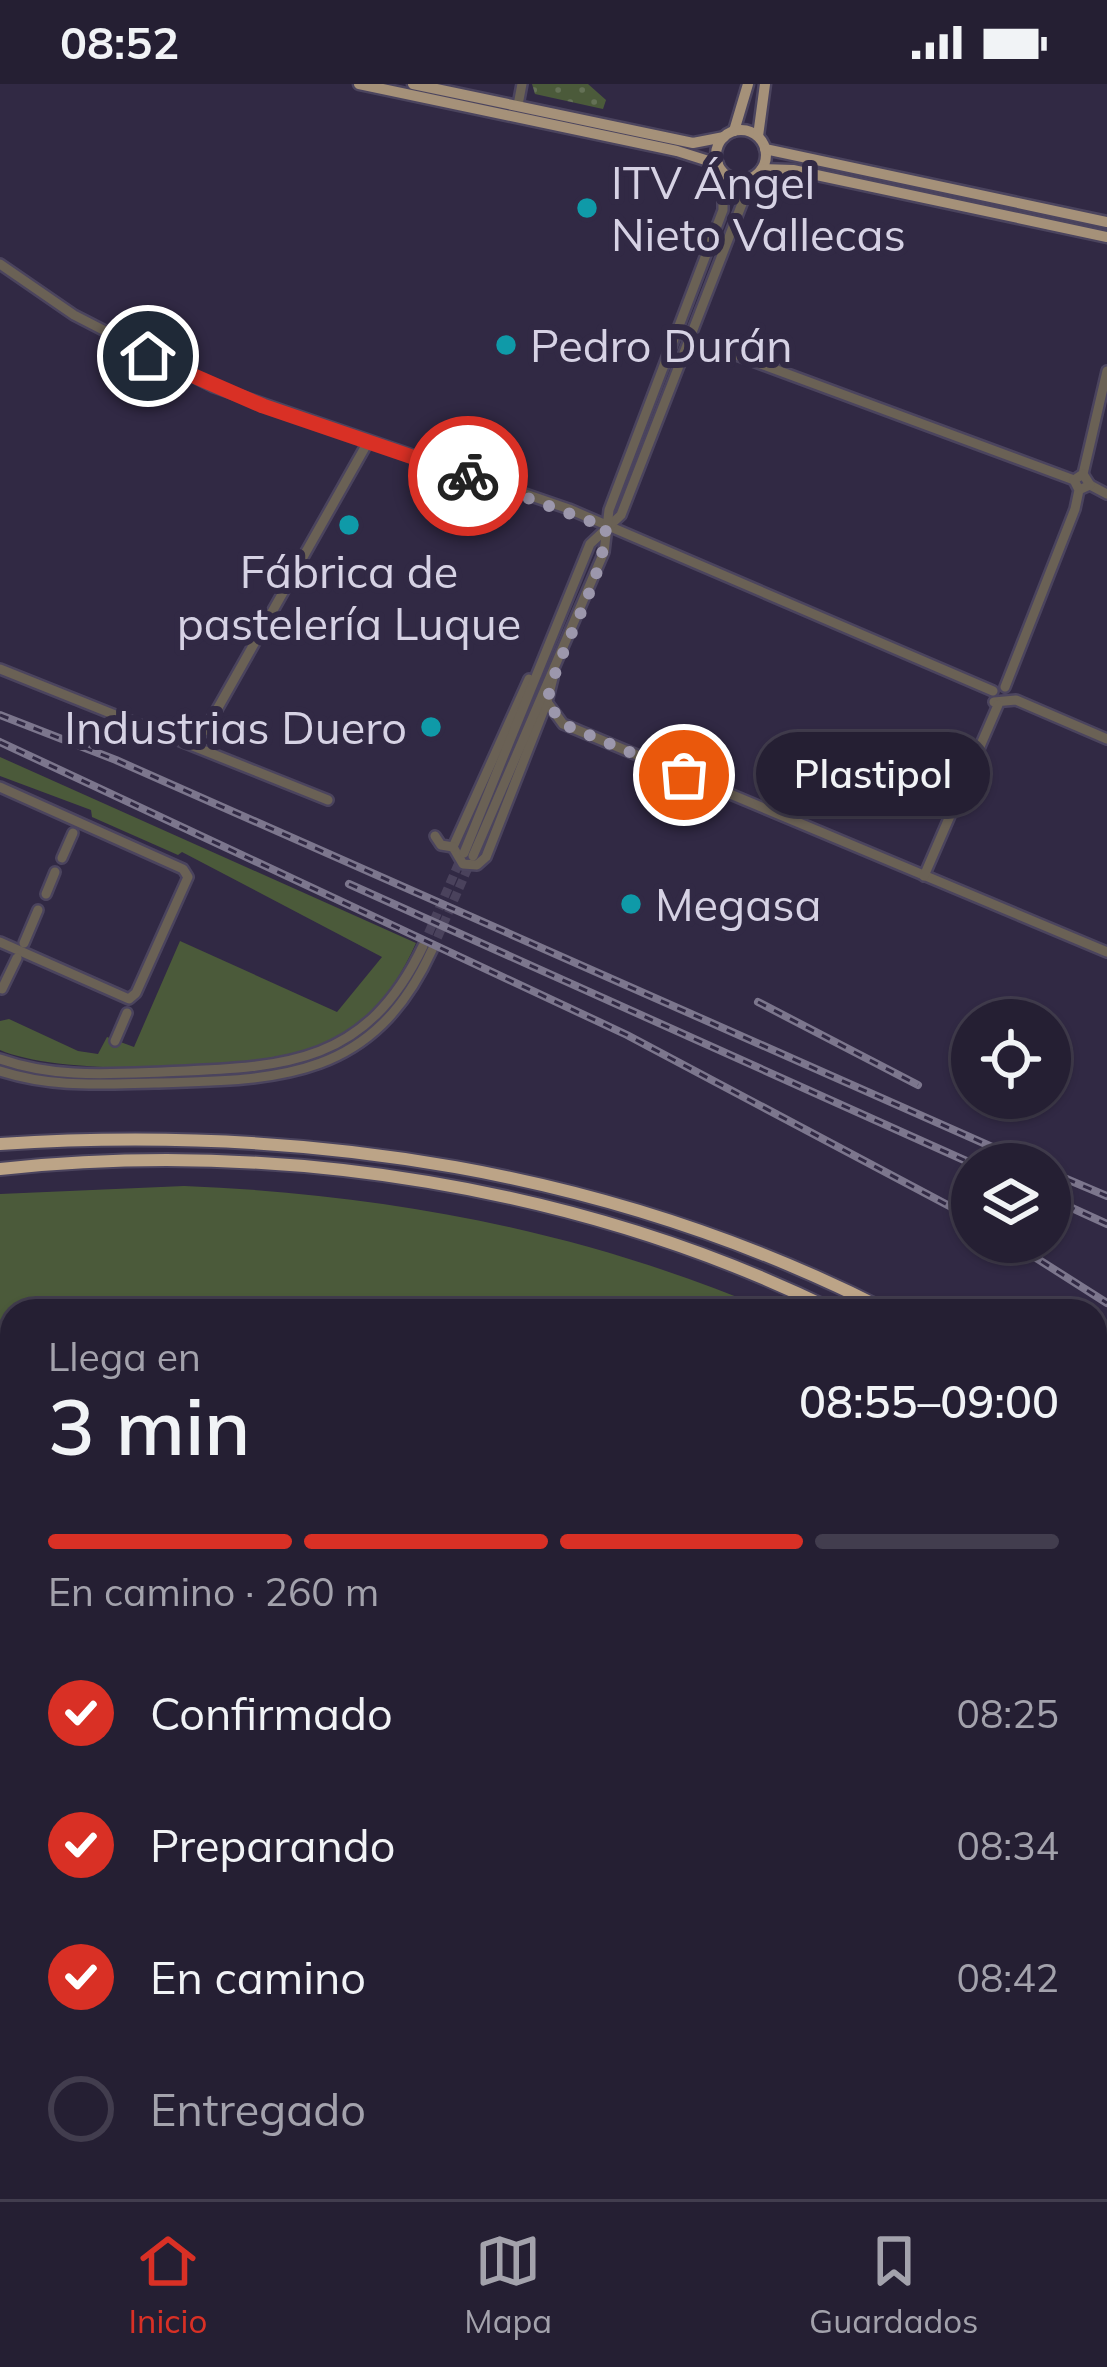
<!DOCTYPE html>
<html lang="es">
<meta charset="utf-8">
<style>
:root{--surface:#251f33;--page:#312c3f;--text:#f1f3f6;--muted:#a3a2ac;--line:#423d4e;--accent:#d93025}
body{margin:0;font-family:Mulish,sans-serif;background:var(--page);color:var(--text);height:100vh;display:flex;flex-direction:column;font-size:45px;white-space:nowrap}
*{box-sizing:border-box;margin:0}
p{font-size:39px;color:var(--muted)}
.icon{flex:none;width:66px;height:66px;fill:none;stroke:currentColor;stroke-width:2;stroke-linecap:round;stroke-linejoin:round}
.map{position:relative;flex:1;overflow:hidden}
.side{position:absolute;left:0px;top:1215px;width:1107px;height:900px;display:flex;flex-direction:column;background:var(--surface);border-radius:36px 36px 0 0;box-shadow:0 3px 9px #0004,0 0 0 3px var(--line)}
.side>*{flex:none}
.buttons{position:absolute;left:951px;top:915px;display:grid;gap:24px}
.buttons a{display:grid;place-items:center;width:120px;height:120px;border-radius:50%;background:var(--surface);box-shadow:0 3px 9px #0004,0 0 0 3px var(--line);font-size:60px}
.pin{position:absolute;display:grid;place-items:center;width:102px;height:102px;color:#fff;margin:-51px;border:6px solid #fff;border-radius:50%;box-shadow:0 3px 12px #0007}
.courier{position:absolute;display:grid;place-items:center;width:120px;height:120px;margin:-60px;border:9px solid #d93025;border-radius:50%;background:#fff;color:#222;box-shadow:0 3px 15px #0007}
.bubble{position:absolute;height:84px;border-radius:42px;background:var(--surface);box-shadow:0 3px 9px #0004,0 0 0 3px var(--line);font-size:39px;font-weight:600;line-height:84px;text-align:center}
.head em{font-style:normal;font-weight:600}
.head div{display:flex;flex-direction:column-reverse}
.head{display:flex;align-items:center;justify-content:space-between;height:204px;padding:0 48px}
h1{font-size:78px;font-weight:600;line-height:90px}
.bar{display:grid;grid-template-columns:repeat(4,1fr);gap:18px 12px;align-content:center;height:144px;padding:0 48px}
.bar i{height:15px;border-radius:9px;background:var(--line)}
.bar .current{background:var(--accent)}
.bar p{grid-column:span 4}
ol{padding:0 48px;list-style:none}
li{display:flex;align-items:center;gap:36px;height:132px}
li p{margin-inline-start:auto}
li .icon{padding:12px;border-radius:50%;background:var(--accent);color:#fff;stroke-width:4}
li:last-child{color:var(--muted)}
li i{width:66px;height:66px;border:6px solid var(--line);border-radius:50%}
.status{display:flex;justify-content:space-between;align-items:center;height:84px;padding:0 60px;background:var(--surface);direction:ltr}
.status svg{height:33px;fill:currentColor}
.tab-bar{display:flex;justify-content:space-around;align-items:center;height:168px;border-top:3px solid var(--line);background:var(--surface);font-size:33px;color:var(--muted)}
.tab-bar a{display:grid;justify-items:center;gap:6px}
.tab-bar .current{color:var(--accent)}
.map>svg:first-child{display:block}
</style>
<div class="status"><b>08:52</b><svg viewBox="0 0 49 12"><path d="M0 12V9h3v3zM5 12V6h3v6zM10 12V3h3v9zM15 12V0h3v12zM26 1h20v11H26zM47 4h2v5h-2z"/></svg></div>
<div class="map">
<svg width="1107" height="2115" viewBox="0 0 1107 2115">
<defs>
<pattern id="garden-dots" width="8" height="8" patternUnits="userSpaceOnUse" patternTransform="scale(3)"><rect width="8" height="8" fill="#4b5a3a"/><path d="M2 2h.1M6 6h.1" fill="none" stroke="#647156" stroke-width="1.8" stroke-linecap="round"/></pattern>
</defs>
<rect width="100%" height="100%" fill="#312944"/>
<!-- green -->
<g fill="#4b5a3a">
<path d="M0,673L416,859C398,899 374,934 334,955C273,988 63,994 0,966V937L9,935L78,967L98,970L107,953L134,963L180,857L337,928L382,873L182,768L178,771L92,733L91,726L0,692Z"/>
<path d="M184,1102C387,1110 583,1147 771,1227H12V1254L0,1255V1110Z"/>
<polygon points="1095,1404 1107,1412 1107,1642 1095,1639"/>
</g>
<!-- garden -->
<polygon fill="url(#garden-dots)" points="532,0 588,0 606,16 603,25 535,10"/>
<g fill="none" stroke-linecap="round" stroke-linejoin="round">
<!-- minor-tunnel -->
<g stroke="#4a425c" stroke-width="9" stroke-dasharray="9 4.5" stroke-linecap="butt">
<polyline points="423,862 461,774"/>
<polyline points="432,866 471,777"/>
</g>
<defs>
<g id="minor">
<polyline points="518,21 522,0"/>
<polyline points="0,180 74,231 214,303 569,425 993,607"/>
<polyline points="685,252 1074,396"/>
<polyline points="1083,390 1107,287"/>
<polyline points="1090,401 1107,410"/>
<polyline points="0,585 328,716"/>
<polyline points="553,594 547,618 563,640 1107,868"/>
<polyline points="529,595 453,763 463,780 477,781 486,773 546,620"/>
<polyline points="1005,603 1075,425 1079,406 1074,396 1083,390 1090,401 1079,406"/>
<polyline points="994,618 1016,616 1107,655"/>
<polyline points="191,660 206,645 368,358"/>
<polyline points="0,703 183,785 188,793 136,909 129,915 0,858"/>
<polyline points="435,752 441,761 453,763"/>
<polyline points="464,769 590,460 621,431 752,94"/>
<polyline points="473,772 604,468 609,426 723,126 723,88"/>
<polyline points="62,774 73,749"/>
<polyline points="924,792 998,621"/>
<polyline points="46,810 55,788"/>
<polyline points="24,859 38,826"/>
<polyline points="2,905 17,874"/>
<polyline points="115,957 127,929"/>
<path d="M0,975C54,994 107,990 163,988C283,983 365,983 423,862"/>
<path d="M0,987C53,1004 100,1000 155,999C281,996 373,995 432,866"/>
<polyline points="0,1261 12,1260"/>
<polyline points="0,1275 12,1274"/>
<polyline points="0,1363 12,1362"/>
<polyline points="0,1426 12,1425"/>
<polyline points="0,1501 12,1502"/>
<polyline points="0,1553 12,1588"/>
<polyline points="1095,1647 1107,1650"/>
<polyline points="1095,1662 1107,1664"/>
<polyline points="0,1732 12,1728"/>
<polyline points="0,1748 12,1744"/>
<polyline points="1095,1799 1107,1794"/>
<polyline points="0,1842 12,1837"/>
<polyline points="1095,1914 1107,1909"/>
<polyline points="1095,1935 1107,1940"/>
<polyline points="0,1940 12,1936"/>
<polyline points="0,1953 12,1949"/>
<polyline points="0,2048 12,2044"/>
<polyline points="415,2103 420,2115"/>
<polyline points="705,2103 709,2115"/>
<polyline points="805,2115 868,2115"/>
<polyline points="922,2115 924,2103"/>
<polyline points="1019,2115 1022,2103"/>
</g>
<g id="major">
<polyline points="359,0 677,67 718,80"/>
<polyline points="413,0 693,59 724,53"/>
<circle cx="741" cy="71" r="25"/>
<polyline points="734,47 748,0"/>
<polyline points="758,52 765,0"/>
<polyline points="765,65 1107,138"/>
<polyline points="762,85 793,86 1107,153"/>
<polyline points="1095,2028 1107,2032"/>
<polyline points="1095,2057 1107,2061"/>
<polyline points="287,2115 304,2103 319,2115"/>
<polyline points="368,2115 403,2103"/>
</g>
<g id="highway">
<path d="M0,1060C307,1040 612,1086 888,1227"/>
<path d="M0,1085C281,1055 581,1102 835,1227"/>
<polyline points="1095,1318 1107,1324"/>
<polyline points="1095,1345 1107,1353"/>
<polyline points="1095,1375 1107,1383"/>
</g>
</defs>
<!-- minor casing -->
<use href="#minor" stroke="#4b445e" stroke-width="14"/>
<!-- major casing -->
<use href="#major" stroke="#4b445e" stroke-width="15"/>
<!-- highway casing -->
<use href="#highway" stroke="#4b445e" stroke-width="16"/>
<!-- minor -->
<use href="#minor" stroke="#6a6155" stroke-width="9"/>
<!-- major -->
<use href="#major" stroke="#a59179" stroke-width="10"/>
<!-- highway -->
<use href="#highway" stroke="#bca487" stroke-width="12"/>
<defs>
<g id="rail">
<polyline points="0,631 116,676 1031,1080"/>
<polyline points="0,658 627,951 972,1134"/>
<polyline points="349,800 973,1080"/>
<polyline points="758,918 918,1001"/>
<polyline points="1050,1088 1107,1112"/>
<polyline points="1050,1114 1107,1140"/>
<polyline points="1011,1158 1107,1219"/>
</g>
</defs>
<!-- rail casing -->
<use href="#rail" stroke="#7c768d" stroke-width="8"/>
<!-- rail -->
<use href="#rail" stroke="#312944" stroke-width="3" stroke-dasharray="9" stroke-linecap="butt"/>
</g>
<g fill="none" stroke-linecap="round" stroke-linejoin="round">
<!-- done -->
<path stroke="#9c97ac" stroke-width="12" stroke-dasharray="0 21.6" d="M468,392L606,443C602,504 560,558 547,618L563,640L684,691"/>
<!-- route -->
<polyline stroke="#d93025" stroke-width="15" points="148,272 263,322 468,392"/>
</g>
<!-- markers -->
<g fill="#0f9aa8" stroke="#312944" stroke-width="4.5">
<circle cx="587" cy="124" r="12"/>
<circle cx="506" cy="261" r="12"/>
<circle cx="349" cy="441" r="12"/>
<circle cx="431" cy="643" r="12"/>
<circle cx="631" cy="820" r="12"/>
</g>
<g text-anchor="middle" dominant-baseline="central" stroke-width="12" stroke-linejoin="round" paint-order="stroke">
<!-- poi labels -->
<g font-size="45" fill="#d6d2e4" stroke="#312944" text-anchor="start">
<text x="611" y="98">ITV Ángel<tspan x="611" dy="52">Nieto Vallecas</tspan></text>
<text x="530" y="261">Pedro Durán</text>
<text x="349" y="487" text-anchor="middle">Fábrica de<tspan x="349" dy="52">pastelería Luque</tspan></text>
<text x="407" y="643" text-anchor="end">Industrias Duero</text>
<text x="655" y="820">Megasa</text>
</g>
</g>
</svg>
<div class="buttons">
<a><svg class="icon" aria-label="locate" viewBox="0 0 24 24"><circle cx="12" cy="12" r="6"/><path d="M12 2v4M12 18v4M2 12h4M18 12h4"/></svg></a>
<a><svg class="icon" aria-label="layers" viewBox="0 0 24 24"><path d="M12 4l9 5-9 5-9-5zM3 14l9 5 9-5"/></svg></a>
</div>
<div class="pin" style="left:684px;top:691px;background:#ea580c"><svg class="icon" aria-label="bag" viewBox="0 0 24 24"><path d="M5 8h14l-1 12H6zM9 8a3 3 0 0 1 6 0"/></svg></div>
<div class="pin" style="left:148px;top:272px;background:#1f2937"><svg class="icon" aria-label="home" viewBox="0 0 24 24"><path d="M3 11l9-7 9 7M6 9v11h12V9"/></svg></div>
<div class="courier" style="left:468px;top:392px"><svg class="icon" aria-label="bike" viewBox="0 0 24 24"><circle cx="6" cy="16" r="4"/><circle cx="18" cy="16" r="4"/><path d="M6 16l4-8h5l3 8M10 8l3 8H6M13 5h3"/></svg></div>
<div class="bubble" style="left:756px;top:648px;width:234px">Plastipol</div>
<section class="side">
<div class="head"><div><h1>3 min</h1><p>Llega en</p></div><em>08:55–09:00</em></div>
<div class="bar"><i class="current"></i><i class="current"></i><i class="current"></i><i></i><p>En camino · 260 m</p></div>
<ol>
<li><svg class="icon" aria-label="check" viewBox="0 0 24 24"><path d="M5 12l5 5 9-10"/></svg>Confirmado<p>08:25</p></li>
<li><svg class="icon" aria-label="check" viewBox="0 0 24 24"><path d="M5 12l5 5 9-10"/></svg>Preparando<p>08:34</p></li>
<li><svg class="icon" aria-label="check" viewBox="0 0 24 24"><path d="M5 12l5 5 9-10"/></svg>En camino<p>08:42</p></li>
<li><i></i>Entregado</li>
</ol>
</section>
</div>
<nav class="tab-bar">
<a class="current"><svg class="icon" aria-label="home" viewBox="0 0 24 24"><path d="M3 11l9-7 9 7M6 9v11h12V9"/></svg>Inicio</a>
<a><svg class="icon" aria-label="map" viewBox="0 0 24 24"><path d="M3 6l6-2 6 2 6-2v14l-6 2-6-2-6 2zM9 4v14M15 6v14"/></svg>Mapa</a>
<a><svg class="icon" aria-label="saved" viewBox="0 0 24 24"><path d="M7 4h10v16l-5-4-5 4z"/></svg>Guardados</a>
</nav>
